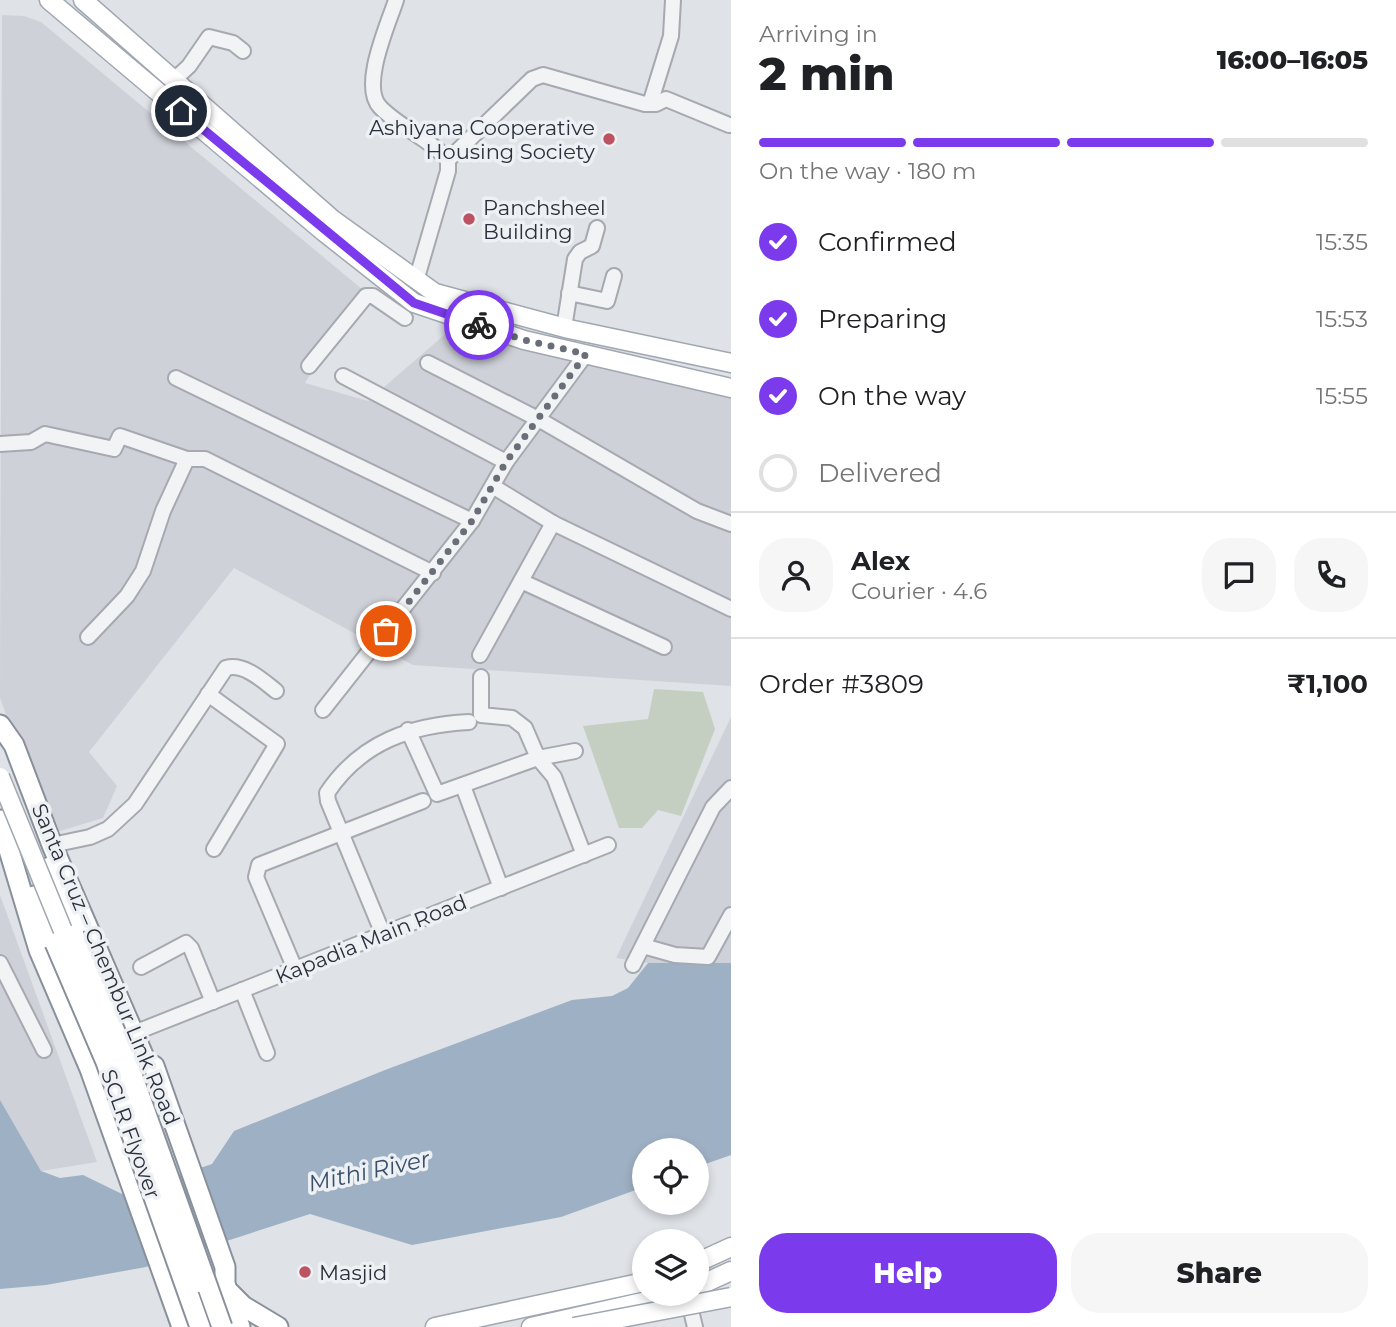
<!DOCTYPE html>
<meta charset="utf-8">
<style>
:root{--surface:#fff;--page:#f6f6f6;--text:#202124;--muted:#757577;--line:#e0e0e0;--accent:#7c3aed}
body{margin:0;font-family:Montserrat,sans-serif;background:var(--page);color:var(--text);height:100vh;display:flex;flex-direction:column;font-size:26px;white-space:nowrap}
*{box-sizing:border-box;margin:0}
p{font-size:23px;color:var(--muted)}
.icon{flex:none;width:38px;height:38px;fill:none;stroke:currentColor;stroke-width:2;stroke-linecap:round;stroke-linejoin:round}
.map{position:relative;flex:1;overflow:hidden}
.sheet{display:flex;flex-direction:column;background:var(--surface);width:665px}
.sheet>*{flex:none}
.controls{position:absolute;left:632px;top:1138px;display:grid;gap:14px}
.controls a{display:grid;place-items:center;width:77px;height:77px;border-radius:50%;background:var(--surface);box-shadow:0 4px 10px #0003;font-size:35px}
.pin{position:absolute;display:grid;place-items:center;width:60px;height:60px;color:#fff;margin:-30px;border:4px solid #fff;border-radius:50%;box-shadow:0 2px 7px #0007}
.courier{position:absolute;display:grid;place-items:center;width:70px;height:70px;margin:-35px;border:5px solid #7c3aed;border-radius:50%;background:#fff;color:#222;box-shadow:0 2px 9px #0007}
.summary em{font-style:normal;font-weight:800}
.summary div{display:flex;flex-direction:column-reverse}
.summary{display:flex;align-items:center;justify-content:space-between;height:119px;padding:0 28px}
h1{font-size:46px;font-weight:800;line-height:52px}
.bar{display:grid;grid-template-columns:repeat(4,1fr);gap:10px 7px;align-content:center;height:84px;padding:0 28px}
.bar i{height:9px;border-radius:5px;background:var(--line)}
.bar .current{background:var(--accent)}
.bar p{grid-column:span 4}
.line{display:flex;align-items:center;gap:18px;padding:0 28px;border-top:2px solid var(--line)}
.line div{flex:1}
.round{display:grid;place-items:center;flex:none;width:74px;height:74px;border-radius:28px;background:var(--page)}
ol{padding:0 28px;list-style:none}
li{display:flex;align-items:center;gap:21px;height:77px}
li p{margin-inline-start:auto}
li .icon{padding:7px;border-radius:50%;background:var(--accent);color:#fff;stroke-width:4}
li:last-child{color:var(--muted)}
li i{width:38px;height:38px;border:4px solid var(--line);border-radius:50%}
.action{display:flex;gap:14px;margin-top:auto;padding:14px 28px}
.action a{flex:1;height:80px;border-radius:28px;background:var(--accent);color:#fff;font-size:28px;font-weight:800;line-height:80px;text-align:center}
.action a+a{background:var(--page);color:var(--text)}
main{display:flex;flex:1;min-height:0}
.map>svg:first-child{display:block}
</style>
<main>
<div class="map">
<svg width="731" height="1327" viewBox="0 0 731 1327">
<rect width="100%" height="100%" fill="#dfe2e7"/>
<!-- built -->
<g fill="#ced1d8">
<polygon points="2,15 24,16 41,22 363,290 305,383 368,401 457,324 731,390 731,686 413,665 234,568 89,752 117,786 103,818 50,834 0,698"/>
<polygon points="731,717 731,963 648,963 616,958"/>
<polygon points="0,895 97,1162 41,1171 0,1107"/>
</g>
<!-- green -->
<polygon fill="#c5cfc1" points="654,689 703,692 715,729 681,816 658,810 642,828 619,828 583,726 648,719"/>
<!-- water -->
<polygon fill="#9eb0c3" points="648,963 731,963 731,1155 697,1167 696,1150 644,1150 644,1187 561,1217 412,1245 310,1214 146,1267 46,1285 0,1289 0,1100 41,1171 60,1178 83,1175 122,1194 212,1164 234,1131 385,1070 572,1000 612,996 628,988"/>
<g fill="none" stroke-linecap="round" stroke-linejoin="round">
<defs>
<g id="minor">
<path d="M396,0C388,25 360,86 380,107C400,128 429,138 448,160V171L416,281"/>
<polyline points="174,80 189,66 209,37 233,43 243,51"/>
<polyline points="650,104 671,36 673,0"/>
<polyline points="448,160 532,79 543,75 645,104 656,104 666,99 729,125"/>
<polyline points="569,293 607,301 614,276"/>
<polyline points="564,328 575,259 580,252 592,246 597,228"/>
<polyline points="428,363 540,420 697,511 731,524"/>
<polyline points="309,366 366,296 373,296 405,318"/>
<polyline points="343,376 506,462"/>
<polyline points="176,378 472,521"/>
<polyline points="0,444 31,442 45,434 114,449 120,436 187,459"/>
<polyline points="494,487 553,523 731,609"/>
<polyline points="521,581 664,647"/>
<polyline points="88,637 127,596 143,571 163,511 187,459 205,459 433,573"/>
<polyline points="480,655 553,523"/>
<polyline points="481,677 481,715 512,718 525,728 538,758 554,777 584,855"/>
<polyline points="208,694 277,744 214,849"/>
<polyline points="323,710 472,521 506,462 586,354"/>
<polyline points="408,730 437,794 538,758 575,751"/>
<polyline points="463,786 501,888"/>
<path d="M52,845L90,837L108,829L135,804L226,668C244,663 262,680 276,691"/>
<path d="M383,934L328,801L327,793C361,742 411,725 469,722"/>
<polyline points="643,946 675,955 708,957 731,915"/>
<polyline points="0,963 44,1050"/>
<polyline points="633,965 713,807 731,788"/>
<polyline points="141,967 186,943 191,948 213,1002"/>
<polyline points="295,969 256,877 259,865 423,801"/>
<polyline points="242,990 267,1053"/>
<polyline points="134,1033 608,845"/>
<polyline points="688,1298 695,1327"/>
</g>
<g id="major">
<polyline points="49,0 324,232 414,303 524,340 731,388"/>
<polyline points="83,0 332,219 435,293 569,329 731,363"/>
<polyline points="696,1263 731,1247"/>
<polyline points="696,1287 731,1271"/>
<polyline points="435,1327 644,1282"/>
<polyline points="531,1327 682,1293"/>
</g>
<g id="highway">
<polyline points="0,725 14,745 52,845 146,1062 154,1066 225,1267 225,1284 240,1327"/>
<polyline points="0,820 39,950 90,1069 182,1327"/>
<polyline points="50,867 74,935"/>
<polyline points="34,896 55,943"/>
<polyline points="230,1293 243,1306 278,1327"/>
</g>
</defs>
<!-- minor casing -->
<use href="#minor" stroke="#a5a9b0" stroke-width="18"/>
<!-- major casing -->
<use href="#major" stroke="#a0a7b1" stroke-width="21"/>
<!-- highway casing -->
<use href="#highway" stroke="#88909b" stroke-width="23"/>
<!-- minor -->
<use href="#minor" stroke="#f1f3f5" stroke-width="14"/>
<!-- major -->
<use href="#major" stroke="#fff" stroke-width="18"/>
<!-- highway -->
<use href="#highway" stroke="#fff" stroke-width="19"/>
<defs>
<g id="major-bridge">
<polyline points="0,777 115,1058 187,1261 200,1283"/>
<polyline points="574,1327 731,1297"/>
</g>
<g id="highway-bridge">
<polyline points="74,935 125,1055 222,1327"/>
<polyline points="55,943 106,1062 200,1327"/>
</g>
</defs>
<!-- major-bridge casing -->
<use href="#major-bridge" stroke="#a0a7b1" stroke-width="21" stroke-linecap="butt"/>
<!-- highway-bridge casing -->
<use href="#highway-bridge" stroke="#88909b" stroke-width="23" stroke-linecap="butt"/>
<!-- major-bridge -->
<use href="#major-bridge" stroke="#fff" stroke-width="18"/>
<!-- highway-bridge -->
<use href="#highway-bridge" stroke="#fff" stroke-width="19"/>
</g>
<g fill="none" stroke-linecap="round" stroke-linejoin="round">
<!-- done -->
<polyline stroke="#696e78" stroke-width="7" stroke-dasharray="0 12.6" points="386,631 472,521 506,462 586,354 524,340 479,325"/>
<!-- route -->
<polyline stroke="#7c3aed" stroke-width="9" points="181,111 414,303 479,325"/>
</g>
<!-- markers -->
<g fill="#bd5262" stroke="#eef1f4" stroke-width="2.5">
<circle cx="609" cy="139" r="7"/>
<circle cx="469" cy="219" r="7"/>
<circle cx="305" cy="1272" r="7"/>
</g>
<g text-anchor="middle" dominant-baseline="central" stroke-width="7" stroke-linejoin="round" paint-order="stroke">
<!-- poi labels -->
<g font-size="21" fill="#2a303c" stroke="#eef1f4" text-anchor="start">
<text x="595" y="127" text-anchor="end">Ashiyana Cooperative<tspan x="595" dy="24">Housing Society</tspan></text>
<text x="483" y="207">Panchsheel<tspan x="483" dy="24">Building</tspan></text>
<text x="319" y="1272">Masjid</text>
</g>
<!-- street labels -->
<g font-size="21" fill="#2a303c" stroke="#eef1f4">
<text transform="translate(371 939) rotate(-22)">Kapadia Main Road</text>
<text transform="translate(106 964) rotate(67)">Santa Cruz – Chembur Link Road</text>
<text transform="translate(131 1134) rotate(70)">SCLR Flyover</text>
</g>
<!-- water labels -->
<g font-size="23" font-style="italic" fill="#394f6b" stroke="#eef1f4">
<text transform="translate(369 1171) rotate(-12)">Mithi River</text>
</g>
</g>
</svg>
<div class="controls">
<a><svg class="icon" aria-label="locate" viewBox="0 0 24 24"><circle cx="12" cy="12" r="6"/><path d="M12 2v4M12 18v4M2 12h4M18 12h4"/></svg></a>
<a><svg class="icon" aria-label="layers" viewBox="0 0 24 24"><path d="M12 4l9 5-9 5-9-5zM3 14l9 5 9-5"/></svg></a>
</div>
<div class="pin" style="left:386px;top:631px;background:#ea580c"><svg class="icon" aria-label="bag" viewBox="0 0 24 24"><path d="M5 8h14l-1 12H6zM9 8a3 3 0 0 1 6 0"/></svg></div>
<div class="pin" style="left:181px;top:111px;background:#1f2937"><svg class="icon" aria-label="home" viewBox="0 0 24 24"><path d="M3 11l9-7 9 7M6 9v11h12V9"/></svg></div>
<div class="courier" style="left:479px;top:325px"><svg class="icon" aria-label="bike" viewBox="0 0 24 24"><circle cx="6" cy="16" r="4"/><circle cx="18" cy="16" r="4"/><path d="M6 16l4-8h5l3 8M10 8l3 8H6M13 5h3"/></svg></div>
</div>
<section class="sheet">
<div class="summary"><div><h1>2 min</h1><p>Arriving in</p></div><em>16:00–16:05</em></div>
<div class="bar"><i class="current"></i><i class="current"></i><i class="current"></i><i></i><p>On the way · 180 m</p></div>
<ol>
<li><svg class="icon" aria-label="check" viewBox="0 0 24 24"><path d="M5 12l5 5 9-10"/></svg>Confirmed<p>15:35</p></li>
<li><svg class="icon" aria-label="check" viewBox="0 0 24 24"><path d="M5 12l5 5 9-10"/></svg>Preparing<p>15:53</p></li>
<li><svg class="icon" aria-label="check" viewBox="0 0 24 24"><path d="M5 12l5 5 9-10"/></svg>On the way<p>15:55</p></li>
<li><i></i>Delivered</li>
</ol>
<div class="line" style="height:126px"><a class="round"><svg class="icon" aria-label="person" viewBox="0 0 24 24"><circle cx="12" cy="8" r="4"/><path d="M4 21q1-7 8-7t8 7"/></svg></a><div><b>Alex</b><p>Courier · 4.6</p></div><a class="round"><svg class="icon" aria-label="chat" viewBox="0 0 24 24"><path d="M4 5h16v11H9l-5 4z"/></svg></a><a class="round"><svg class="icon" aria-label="phone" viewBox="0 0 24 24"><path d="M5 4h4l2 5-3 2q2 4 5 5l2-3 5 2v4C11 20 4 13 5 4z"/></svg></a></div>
<div class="line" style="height:91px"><div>Order #3809</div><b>₹1,100</b></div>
<div class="action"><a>Help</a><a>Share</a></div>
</section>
</main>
